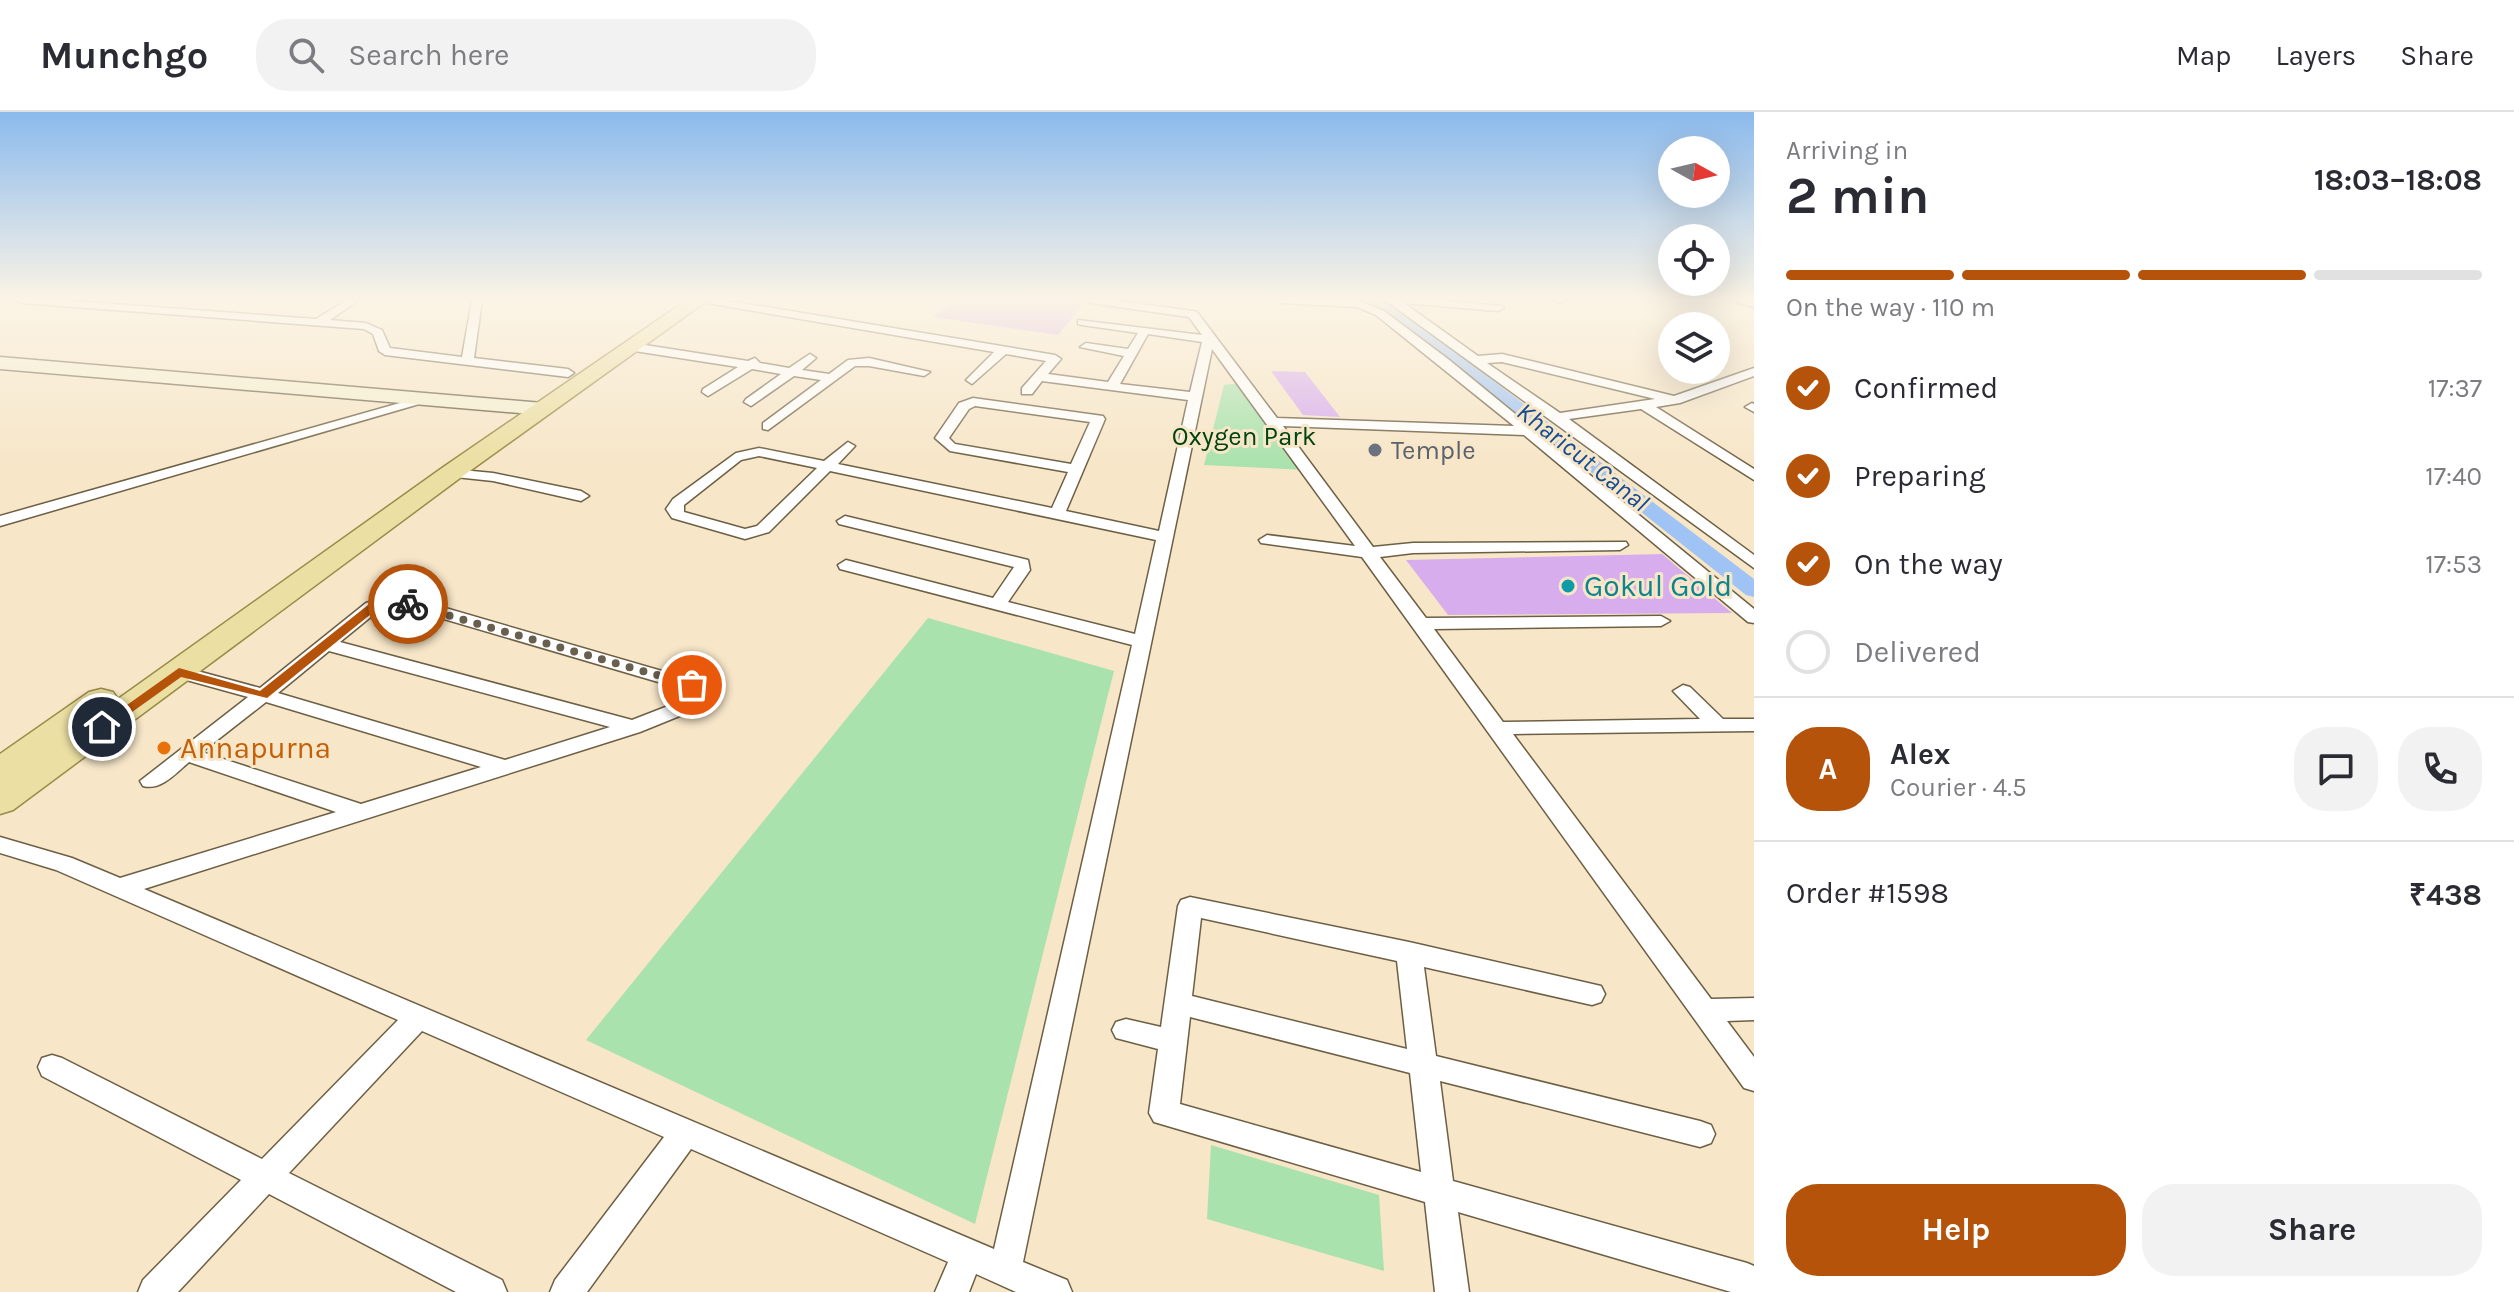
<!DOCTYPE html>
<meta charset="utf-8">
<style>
:root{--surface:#fff;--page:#f2f2f3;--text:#2b2b33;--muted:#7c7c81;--line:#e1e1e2;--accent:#b45309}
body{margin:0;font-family:Karla,sans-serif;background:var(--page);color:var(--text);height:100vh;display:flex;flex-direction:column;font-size:30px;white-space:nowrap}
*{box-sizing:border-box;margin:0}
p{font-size:26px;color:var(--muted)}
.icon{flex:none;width:44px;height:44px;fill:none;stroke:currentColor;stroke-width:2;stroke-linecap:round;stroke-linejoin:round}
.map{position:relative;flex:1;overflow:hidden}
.panel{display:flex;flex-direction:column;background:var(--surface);width:760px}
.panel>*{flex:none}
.needle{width:52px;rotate:98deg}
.buttons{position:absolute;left:1658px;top:24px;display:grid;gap:16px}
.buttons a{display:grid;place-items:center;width:72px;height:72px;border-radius:50%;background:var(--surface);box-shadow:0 8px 32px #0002;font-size:40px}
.pin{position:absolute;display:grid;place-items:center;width:68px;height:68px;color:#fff;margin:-34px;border:4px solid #fff;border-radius:50%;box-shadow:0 2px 8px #0007}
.courier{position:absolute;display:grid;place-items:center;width:80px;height:80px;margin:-40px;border:6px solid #b45309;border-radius:50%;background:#fff;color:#222;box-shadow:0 2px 10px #0007}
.headline em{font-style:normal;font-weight:700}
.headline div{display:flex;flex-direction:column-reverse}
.headline{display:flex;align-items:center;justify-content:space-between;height:136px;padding:0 32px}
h1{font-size:52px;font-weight:700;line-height:60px}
.bar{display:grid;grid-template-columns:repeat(4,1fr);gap:12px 8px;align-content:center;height:96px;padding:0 32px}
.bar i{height:10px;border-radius:6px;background:var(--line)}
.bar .selected{background:var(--accent)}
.bar p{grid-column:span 4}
.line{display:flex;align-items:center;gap:20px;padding:0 32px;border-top:2px solid var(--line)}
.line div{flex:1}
.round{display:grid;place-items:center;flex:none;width:84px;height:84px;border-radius:32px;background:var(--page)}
ol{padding:0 32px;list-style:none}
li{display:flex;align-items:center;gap:24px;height:88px}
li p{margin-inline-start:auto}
li .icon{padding:8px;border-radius:50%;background:var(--accent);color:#fff;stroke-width:4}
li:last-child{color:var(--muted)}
li i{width:44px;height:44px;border:4px solid var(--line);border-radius:50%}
.primary-button{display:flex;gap:16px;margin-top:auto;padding:16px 32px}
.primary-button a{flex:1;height:92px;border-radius:32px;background:var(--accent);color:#fff;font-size:32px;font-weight:700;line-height:92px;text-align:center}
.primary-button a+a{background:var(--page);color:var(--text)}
header{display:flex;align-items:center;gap:48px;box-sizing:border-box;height:112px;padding:0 40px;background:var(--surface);border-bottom:2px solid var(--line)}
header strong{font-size:38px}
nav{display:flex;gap:44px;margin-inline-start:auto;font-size:28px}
.search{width:560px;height:72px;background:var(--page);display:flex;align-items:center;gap:20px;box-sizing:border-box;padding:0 28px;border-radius:32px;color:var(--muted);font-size:30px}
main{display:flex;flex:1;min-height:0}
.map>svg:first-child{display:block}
</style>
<header>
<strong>Munchgo</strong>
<div class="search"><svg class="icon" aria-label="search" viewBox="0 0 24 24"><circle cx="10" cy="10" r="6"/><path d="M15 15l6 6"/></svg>Search here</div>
<nav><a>Map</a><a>Layers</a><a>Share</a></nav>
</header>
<main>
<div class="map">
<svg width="1754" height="1180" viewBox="0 0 1754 1180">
<rect width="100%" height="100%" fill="#f7e6c8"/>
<!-- green -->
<g fill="#a9e2ac">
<polygon points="1233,272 1245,273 1308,358 1204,353 1224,273"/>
<polygon points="928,506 1114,559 975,1112 586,928"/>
<polygon points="1211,1033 1379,1083 1384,1159 1207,1107"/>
</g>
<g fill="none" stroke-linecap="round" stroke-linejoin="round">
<!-- canal -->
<polygon fill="#9fc3f4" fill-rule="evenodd" points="1364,188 1381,188 1403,200 1754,467 1754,485 1746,483 1467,262"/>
</g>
<!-- building -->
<g fill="#d8adee">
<polygon points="955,188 1082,188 1084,191 1058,223 933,205"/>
<polygon points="1271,259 1305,260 1340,305 1303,303"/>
<polygon points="1662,442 1732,501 1448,503 1406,448"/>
</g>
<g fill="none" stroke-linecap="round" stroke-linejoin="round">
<defs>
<g id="street">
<polygon points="16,188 59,188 316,207 347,188 359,188 330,208 366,211 382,218 390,236 462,245 472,188 482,188 474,246 568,257 574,261 568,265 385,243 379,239 373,222 364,217 21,191"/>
<path d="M702,188H724L1055,243L1061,247L1048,262L1108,270L1124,244L1080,235L1086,231L1128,237L1138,221L1082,213L1078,212V208L1202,223L1189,205L1090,191L1085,188H1111L1193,199L1197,200L1277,306L1514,314L1376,203L1357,195L1283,191L1278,188H1357L1384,199L1448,247L1754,497V511L1748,510L1524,323L1283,314L1373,435L1413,431L1626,430L1628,433L1620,438L1413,441L1380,445L1426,506L1661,504L1670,509L1661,514L1434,517L1503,610L1700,607L1673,579L1683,573L1690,575L1723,607H1754V619L1513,622L1711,887L1754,886V908L1727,909L1754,945V979L1744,976L1362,445L1261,431L1259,428L1267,423L1355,434L1212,237L1023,1150L1067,1168L1072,1180H1016L976,1162L969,1180H935L948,1150L691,1037L587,1180H550L555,1168L664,1025L422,919L289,1061L502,1168L507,1180H456L269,1082L178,1180H138L143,1168L241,1068L42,964L38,955L42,946L52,943L62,946L262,1047L398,908L56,758L0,741V725L72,746L120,766L336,700L189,650C176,661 161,679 143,674L140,669L248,585L172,564L169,560L172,556L179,554L260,576L366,491L389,484L418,488L717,575L720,579L714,590L640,620L144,777L994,1137L1132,533L840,457L838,453L846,448L993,486L1014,455L839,412L837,409L845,404L1028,448L1030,458L1008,490L1135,522L1156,428L830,359L769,420L745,427L672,406L666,397L673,387L736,341L759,336L824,349L848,330L855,334L838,352L1052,396L1068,360L950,339L935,326L959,291L973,286L1103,304L1105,307L1066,399L1159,419L1188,288L1042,269L1032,282H1022V276L1046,249L1006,242L972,272L966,268L994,240L707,191ZM1148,222L1202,230L1190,280L1120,272ZM975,294L1090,310L1071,352L955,332L949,326L969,297ZM759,344L817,356L757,414L745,417L684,400V393L741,348ZM390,494L410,497L699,582L632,608L340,530L378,499ZM329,539L610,615L505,648L278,581ZM266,590L481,655L361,692L202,640Z"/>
<path d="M1385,188H1439L1502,194L1504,196L1498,199L1404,191L1478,244L1502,242L1674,284L1754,256V264L1680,291L1656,295L1754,357V368L1641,297L1569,307L1754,443V456ZM1502,250L1655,287L1560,301L1487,251Z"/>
<polygon points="1554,188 1565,188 1559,191"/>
<polygon points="632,231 748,249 755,246 760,251 789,256 810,242 816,246 802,258 829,262 848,248 869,246 930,260 924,264 869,254 855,254 768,318 763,317 763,311 821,268 794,264 751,294 744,290 746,287 781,262 752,257 708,284 702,280 703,277 738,255 628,238 626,235"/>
<polygon points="421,285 433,288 0,414 0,404"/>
<polygon points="1752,291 1754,292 1754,300 1745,295"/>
<polygon points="451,357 493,361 581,379 589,384 581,389 493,369 446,364 444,361"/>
<path d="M1190,785L1409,830L1601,874L1605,882L1601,890L1592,893L1424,855L1436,944L1700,1009L1711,1013L1715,1022L1711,1031L1700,1035L1440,969L1453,1069L1747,1151L1754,1154V1180H1731L1458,1100L1469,1180H1435L1425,1090L1154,1010L1149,1001L1158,937L1116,926L1112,918L1116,910L1126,907L1161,915L1178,794L1181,788ZM1201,806L1397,849L1407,937L1192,884ZM1190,905L1410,961L1421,1060L1180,992Z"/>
</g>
<g id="secondary">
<polygon points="1736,188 1754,188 1754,195 1738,191"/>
<polygon points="0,245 543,291 553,297 543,303 0,257"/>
</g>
<polygon id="primary" points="687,188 708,188 460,366 13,698 0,702 0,642 89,580 101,577 113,580 118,587 442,356"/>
</defs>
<!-- street casing -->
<use href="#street" stroke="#6d5f44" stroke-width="3"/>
<!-- secondary casing -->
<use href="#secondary" stroke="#6d5f44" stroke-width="3"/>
<!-- primary casing -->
<use href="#primary" stroke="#9b8b46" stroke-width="3"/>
<!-- street -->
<use href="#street" fill="#fff" fill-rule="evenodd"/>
<!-- secondary -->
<use href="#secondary" fill="#f5efd1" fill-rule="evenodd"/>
<!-- primary -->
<use href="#primary" fill="#ecdfa3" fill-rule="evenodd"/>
</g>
<!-- sky -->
<linearGradient id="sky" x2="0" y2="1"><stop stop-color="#8bbaed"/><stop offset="0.53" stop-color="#fbf4e6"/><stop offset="1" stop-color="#fbf4e6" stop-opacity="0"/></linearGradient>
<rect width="1754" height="353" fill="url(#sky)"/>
<!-- route -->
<polygon fill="#b45309" points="389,485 414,492 408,495 390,492 376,498 267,586 181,565 107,618 96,615 179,556 260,579 368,493"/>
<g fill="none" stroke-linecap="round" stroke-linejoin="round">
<!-- done -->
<polyline stroke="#695f4e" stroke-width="8" stroke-dasharray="0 14.4" points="408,492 692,573"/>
</g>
<!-- markers -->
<circle fill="#6b7280" stroke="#f7e6c8" stroke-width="3" cx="1375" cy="338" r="8"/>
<circle fill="#0f9aa8" stroke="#f7e6c8" stroke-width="3" cx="1568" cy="474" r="8"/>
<circle fill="#e8710a" stroke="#f7e6c8" stroke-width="3" cx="164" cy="636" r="8"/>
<g text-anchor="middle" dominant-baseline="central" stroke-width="6" stroke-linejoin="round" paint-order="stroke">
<!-- far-park labels -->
<g font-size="26" fill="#00440f" stroke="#f7e6c8">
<text x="1244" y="324">Oxygen Park</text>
</g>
<!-- far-worship labels -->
<g font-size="26" fill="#5b616d" stroke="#f7e6c8" text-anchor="start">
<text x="1391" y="338">Temple</text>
</g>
<!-- far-water labels -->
<g font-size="26" font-style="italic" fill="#144b92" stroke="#f7e6c8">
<text transform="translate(1583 345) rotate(38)">Kharicut Canal</text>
</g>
<!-- culture labels -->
<g font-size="30" fill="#0d838f" stroke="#f7e6c8" text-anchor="start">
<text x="1584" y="474">Gokul Gold</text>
</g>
<!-- food labels -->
<g font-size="30" fill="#c56008" stroke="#f7e6c8" text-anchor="start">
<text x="180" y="636">Annapurna</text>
</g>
</g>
</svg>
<div class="buttons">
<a><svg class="needle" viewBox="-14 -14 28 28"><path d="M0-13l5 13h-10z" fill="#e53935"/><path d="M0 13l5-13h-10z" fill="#7c7c81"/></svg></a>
<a><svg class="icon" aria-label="locate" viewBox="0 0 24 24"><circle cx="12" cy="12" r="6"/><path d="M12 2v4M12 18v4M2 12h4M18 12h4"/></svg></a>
<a><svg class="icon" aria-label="layers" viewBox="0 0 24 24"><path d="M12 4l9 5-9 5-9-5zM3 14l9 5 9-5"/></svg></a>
</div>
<div class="pin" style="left:692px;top:573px;background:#ea580c"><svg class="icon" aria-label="bag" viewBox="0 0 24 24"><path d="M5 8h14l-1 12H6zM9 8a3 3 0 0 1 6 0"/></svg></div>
<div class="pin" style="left:102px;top:615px;background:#1f2937"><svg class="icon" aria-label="home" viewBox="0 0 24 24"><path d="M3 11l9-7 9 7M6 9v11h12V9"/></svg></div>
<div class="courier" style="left:408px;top:492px"><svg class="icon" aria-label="bike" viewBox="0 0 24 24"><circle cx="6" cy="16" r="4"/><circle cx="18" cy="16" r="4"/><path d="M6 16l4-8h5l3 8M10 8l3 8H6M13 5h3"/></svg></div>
</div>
<section class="panel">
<div class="headline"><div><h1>2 min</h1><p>Arriving in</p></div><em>18:03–18:08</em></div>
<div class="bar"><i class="selected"></i><i class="selected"></i><i class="selected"></i><i></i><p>On the way · 110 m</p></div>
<ol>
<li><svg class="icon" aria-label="check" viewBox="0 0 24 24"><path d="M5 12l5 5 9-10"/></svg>Confirmed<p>17:37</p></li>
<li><svg class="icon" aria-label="check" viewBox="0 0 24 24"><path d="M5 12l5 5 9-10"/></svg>Preparing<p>17:40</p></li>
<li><svg class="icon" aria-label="check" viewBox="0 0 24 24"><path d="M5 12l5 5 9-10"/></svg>On the way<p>17:53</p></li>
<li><i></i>Delivered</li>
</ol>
<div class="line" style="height:144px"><b class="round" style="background:var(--accent);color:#fff">A</b><div><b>Alex</b><p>Courier · 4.5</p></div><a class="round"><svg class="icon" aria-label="chat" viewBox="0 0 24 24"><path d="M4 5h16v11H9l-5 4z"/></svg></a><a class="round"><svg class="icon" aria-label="phone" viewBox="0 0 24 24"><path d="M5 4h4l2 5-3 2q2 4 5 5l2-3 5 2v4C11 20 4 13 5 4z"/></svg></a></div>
<div class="line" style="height:104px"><div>Order #1598</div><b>₹438</b></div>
<div class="primary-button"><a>Help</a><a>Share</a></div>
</section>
</main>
